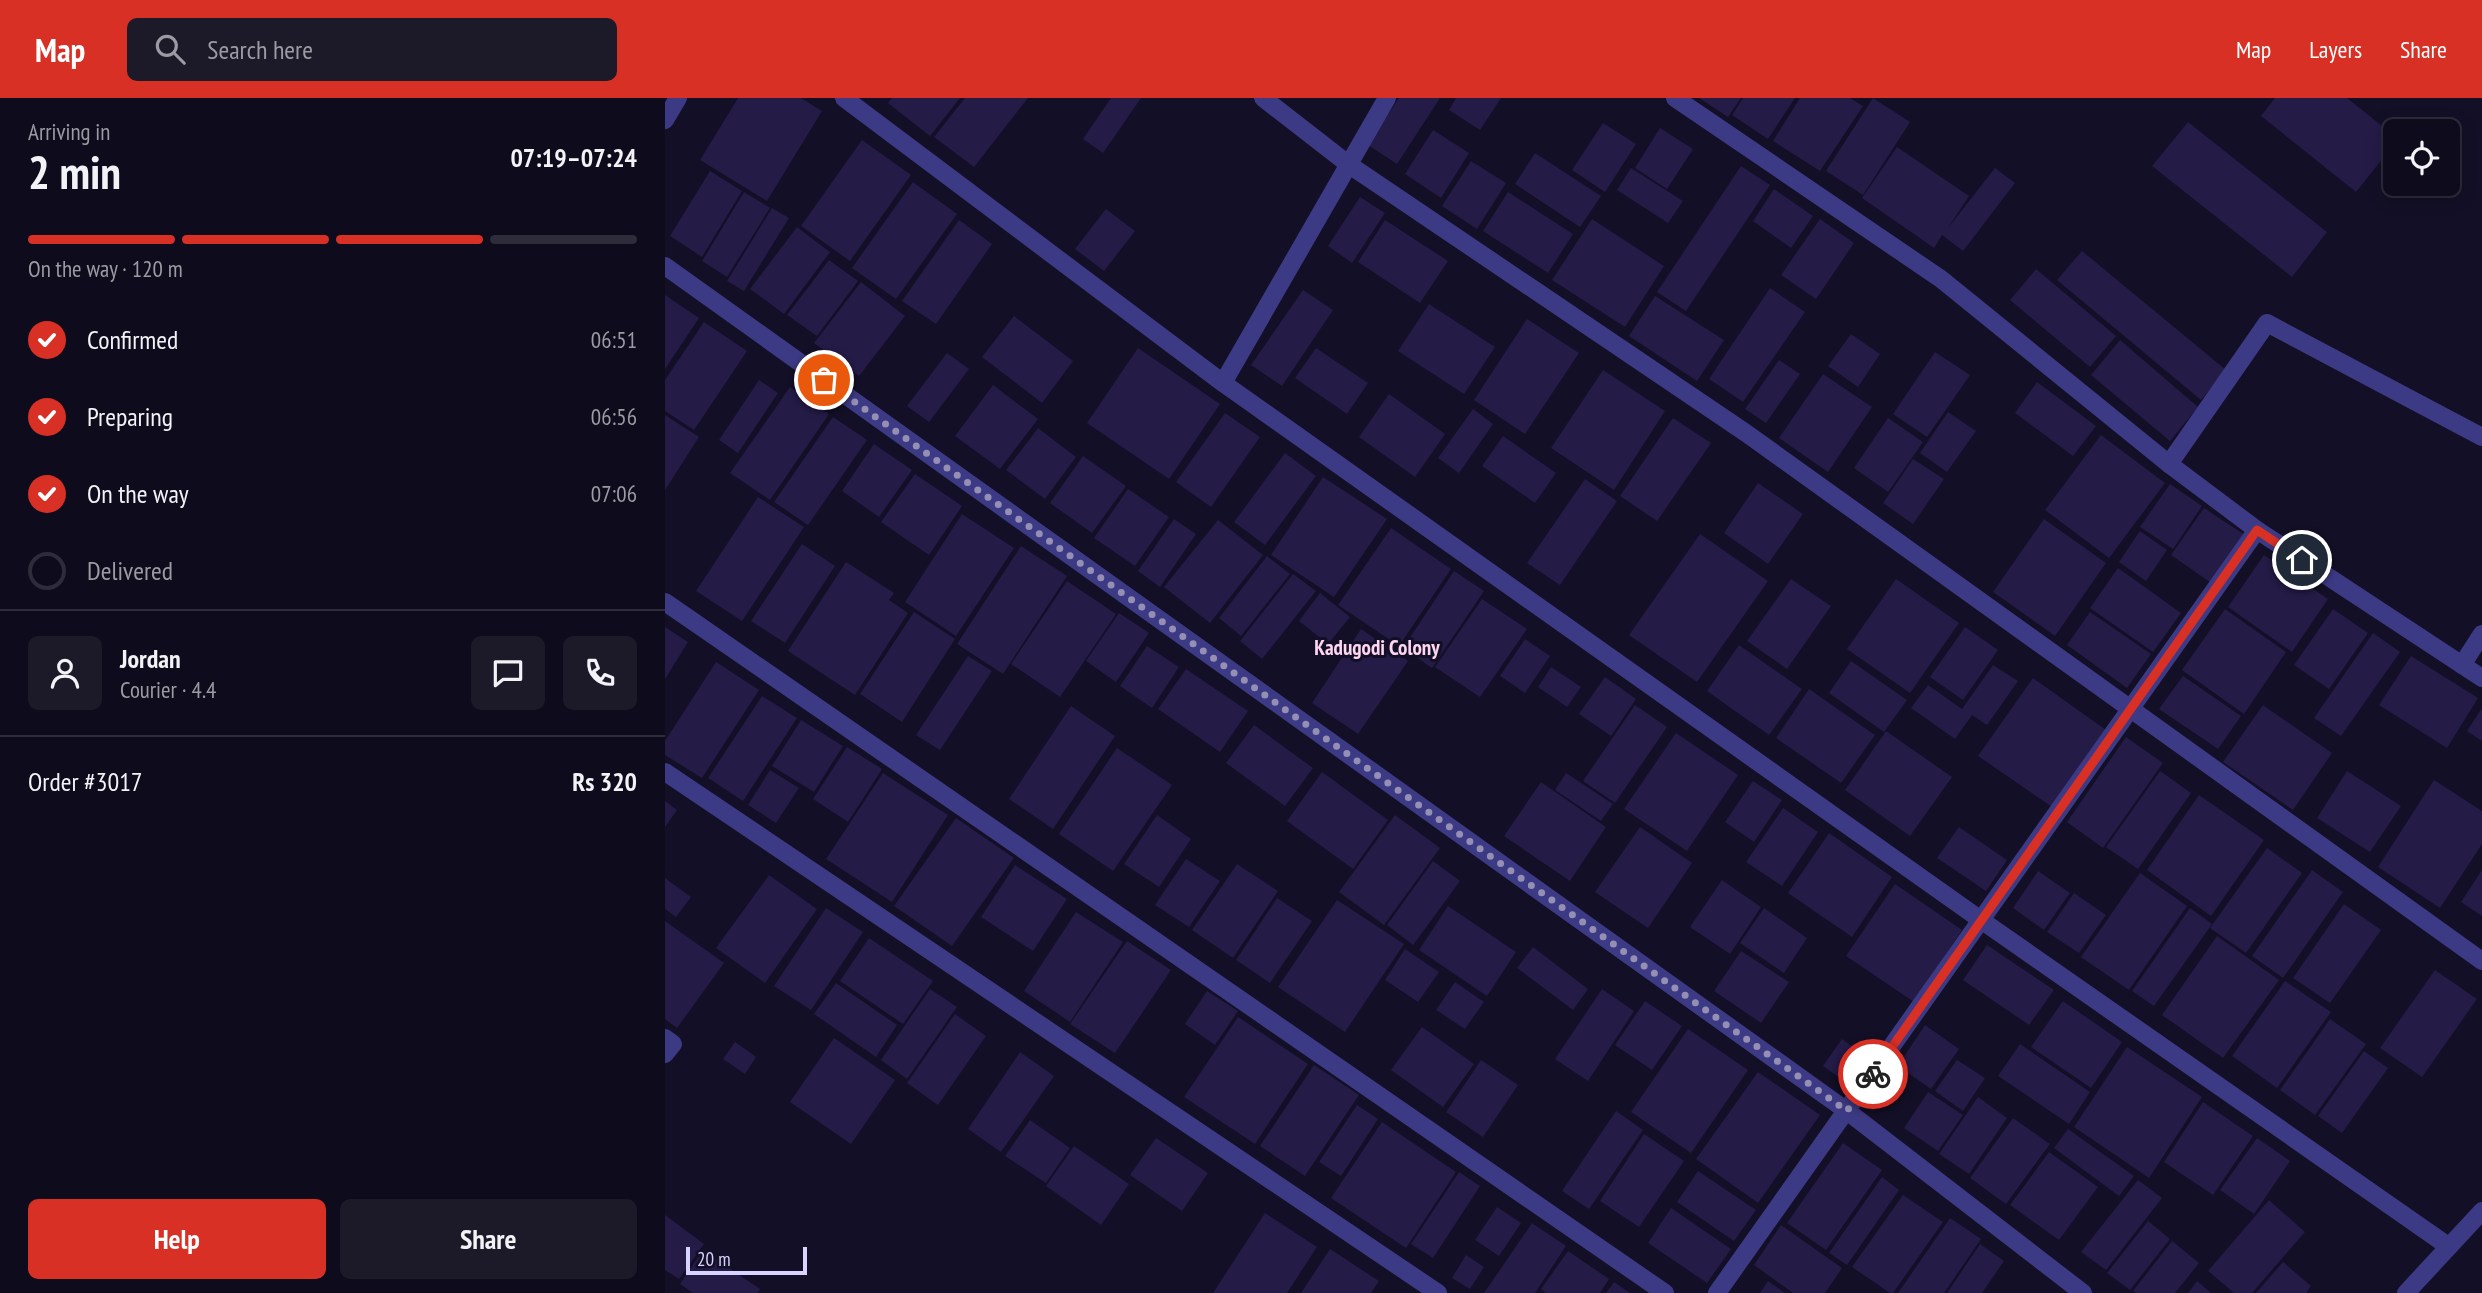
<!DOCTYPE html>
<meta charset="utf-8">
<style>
:root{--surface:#0e0b1c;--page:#1c1929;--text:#f1f3f6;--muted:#9b9ba3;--line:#2e2b3b;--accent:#d93025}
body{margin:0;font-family:"PT Sans Narrow",sans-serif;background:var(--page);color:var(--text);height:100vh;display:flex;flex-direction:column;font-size:26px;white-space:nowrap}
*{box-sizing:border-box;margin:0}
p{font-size:23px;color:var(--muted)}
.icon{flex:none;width:38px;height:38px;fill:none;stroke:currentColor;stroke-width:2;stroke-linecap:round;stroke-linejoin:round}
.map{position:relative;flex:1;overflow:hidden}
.details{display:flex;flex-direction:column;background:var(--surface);width:665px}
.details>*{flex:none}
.tools{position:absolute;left:1718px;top:21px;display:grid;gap:14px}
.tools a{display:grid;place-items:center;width:77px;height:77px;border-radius:10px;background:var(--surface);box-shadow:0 4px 18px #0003,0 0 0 2px var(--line);font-size:35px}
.scale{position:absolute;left:21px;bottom:18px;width:121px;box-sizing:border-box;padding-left:7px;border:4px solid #d9d4ff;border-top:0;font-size:19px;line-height:24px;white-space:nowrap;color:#d9d4ff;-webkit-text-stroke:5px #130f26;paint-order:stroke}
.pin{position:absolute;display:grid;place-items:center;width:60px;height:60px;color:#fff;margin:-30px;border:4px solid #fff;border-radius:50%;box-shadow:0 2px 7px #0007}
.courier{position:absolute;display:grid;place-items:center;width:70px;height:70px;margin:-35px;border:5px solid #d93025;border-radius:50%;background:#fff;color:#222;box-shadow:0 2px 9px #0007}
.overview em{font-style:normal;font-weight:600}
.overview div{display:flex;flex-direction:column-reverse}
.overview{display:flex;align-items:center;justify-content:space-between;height:119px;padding:0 28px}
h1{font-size:46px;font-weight:600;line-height:52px}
.bar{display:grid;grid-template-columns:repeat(4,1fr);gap:10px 7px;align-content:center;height:84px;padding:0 28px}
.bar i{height:9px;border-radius:5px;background:var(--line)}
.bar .active{background:var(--accent)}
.bar p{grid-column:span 4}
.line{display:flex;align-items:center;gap:18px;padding:0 28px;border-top:2px solid var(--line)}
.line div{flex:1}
.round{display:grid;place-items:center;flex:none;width:74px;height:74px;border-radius:10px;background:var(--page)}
ol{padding:0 28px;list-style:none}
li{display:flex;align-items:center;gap:21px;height:77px}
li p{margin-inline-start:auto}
li .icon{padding:7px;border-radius:50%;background:var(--accent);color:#fff;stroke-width:4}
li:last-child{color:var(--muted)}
li i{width:38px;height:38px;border:4px solid var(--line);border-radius:50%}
.action{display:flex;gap:14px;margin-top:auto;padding:14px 28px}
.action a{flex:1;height:80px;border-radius:10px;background:var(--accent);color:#fff;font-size:28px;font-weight:600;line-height:80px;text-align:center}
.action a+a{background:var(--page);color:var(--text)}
header{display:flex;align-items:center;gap:42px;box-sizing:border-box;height:98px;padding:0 35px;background:var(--accent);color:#fff}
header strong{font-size:33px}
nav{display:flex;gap:38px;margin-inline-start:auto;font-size:24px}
.search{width:490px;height:63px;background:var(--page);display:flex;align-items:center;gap:18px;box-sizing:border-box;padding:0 24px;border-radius:10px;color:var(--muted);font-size:26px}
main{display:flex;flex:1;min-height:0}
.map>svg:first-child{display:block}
</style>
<header>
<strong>Map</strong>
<div class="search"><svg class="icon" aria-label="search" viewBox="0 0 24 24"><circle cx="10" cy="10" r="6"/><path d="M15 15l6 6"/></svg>Search here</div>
<nav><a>Map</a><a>Layers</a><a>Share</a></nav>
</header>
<main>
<section class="details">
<div class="overview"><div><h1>2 min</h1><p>Arriving in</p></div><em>07:19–07:24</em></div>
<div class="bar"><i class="active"></i><i class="active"></i><i class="active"></i><i></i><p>On the way · 120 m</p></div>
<ol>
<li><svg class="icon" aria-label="check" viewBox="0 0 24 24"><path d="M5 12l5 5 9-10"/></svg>Confirmed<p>06:51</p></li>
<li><svg class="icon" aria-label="check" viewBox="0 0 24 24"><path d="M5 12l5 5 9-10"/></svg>Preparing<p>06:56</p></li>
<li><svg class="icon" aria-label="check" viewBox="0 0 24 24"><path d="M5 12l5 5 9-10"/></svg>On the way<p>07:06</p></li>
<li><i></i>Delivered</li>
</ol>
<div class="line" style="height:126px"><a class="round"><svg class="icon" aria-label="person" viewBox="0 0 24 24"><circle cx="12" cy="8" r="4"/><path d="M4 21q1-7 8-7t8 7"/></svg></a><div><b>Jordan</b><p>Courier · 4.4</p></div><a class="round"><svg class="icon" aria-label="chat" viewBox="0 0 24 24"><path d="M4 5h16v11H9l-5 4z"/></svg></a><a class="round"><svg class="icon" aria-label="phone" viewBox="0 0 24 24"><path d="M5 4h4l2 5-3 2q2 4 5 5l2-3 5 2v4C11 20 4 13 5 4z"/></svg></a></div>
<div class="line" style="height:91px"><div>Order #3017</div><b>Rs 320</b></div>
<div class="action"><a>Help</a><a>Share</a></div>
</section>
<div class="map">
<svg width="1817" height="1195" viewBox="0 0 1817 1195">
<rect width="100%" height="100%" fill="#130f26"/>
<!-- building -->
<g fill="#241b47">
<polygon points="73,0 136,0 157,13 102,103 35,62"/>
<polygon points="227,0 295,0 265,38 223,5"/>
<polygon points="300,0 363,0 309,69 269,39"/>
<polygon points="446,0 476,0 438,55 418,41"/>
<polygon points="734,0 775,0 732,66 703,47"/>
<polygon points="791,0 836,0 815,32 784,12"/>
<polygon points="1034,0 1076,0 1063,19"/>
<polygon points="1078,0 1130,0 1103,41 1067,17"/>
<polygon points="1135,0 1185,0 1198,8 1155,73 1108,43"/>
<polygon points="1208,0 1245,24 1198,97 1161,73"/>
<polygon points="1610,0 1682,0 1731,39 1731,44 1691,94 1596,18"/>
<polygon points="1523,24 1662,134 1627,179 1487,68"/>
<polygon points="938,25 971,46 940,94 907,72"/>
<polygon points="995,30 1028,51 1002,91 970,70"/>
<polygon points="768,32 804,55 776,100 740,76"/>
<polygon points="197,42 246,77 185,163 136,128"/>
<polygon points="1232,49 1304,98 1283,130 1330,70 1350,85 1298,153 1277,137 1269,150 1197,100"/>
<polygon points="870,55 936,98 915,129 850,86"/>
<polygon points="806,63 841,85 812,131 777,108"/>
<polygon points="1076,68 1105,87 1021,213 992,194"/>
<polygon points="966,70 1018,103 1003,125 952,92"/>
<polygon points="45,73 77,93 37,159 5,138"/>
<polygon points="248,84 292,116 231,201 187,170"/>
<polygon points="1109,91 1148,118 1126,150 1088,123"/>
<polygon points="79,94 105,110 62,179 37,163"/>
<polygon points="843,94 908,136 883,175 818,133"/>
<polygon points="695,99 720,115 687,165 663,148"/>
<polygon points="107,110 124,120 79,193 62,183"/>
<polygon points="441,111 470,133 439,173 410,151"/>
<polygon points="927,121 999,168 960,229 887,182"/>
<polygon points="1155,121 1189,145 1151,201 1116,177"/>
<polygon points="294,122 327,146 271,226 237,203"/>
<polygon points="720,122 783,163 755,205 693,164"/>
<polygon points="132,129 165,154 119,216 85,191"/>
<polygon points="1417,153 1561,272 1536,302 1392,182"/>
<polygon points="164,162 193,183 152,238 122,217"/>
<polygon points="1371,171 1451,238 1425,269 1345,202"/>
<polygon points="196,184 240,218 194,278 149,245"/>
<polygon points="1105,190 1140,214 1078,304 1044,281"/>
<polygon points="638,192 668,212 617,288 586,267"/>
<polygon points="0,197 34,220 0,271"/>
<polygon points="990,198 1059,242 1032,283 964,238"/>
<polygon points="764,206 830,249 799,296 733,253"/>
<polygon points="349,218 408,263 377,305 317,259"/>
<polygon points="862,221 914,255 860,336 809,302"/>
<polygon points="39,224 82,253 29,332 0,313 0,282"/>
<polygon points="1186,236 1215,256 1193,289 1163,268"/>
<polygon points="1455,242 1533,309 1505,343 1426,277"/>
<polygon points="473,250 555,306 504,381 422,325"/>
<polygon points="651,250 703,285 682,316 630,280"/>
<polygon points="1270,254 1305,277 1262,339 1228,316"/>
<polygon points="282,255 304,271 264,324 242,308"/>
<polygon points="1114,262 1135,276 1101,325 1080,311"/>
<polygon points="938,272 1000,313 949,392 886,350"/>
<polygon points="1158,276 1207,309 1163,374 1114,340"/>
<polygon points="94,282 113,295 73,355 54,342"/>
<polygon points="1372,284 1431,328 1408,358 1350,315"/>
<polygon points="328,287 373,321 335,371 290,338"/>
<polygon points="125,289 164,316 105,402 65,375"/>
<polygon points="724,296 780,336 750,379 694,339"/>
<polygon points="808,311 828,326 794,375 773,360"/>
<polygon points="1283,314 1311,333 1282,374 1255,355"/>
<polygon points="560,315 595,339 546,409 511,384"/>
<polygon points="0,317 34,339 0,392"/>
<polygon points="168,319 202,342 143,427 109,404"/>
<polygon points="1008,320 1046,345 992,423 955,398"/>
<polygon points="1223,320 1258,344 1223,394 1189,370"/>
<polygon points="373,330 411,359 380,401 341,372"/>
<polygon points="1436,337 1500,385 1444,460 1380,412"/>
<polygon points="838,338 891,375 870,405 817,368"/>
<polygon points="209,346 247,372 214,419 177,393"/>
<polygon points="620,355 651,378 600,447 569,424"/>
<polygon points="418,358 461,388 427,435 385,405"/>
<polygon points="1248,361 1279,381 1248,426 1218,405"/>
<polygon points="250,376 297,408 264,457 216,424"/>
<polygon points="658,379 722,421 669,499 606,457"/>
<polygon points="920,381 952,403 895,487 862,465"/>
<polygon points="1093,385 1138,416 1103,466 1059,435"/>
<polygon points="1505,386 1537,408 1508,451 1475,429"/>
<polygon points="463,391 504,419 470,468 429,440"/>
<polygon points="93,399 139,429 77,523 31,493"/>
<polygon points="1539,410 1583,439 1549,487 1506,457"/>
<polygon points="297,416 349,450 291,538 240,504"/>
<polygon points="509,421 531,436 495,489 473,473"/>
<polygon points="1379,421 1441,465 1390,538 1328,494"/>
<polygon points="553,422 598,457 545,525 499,489"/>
<polygon points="726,430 786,471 734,548 673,507"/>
<polygon points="1475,433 1502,452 1481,483 1454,464"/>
<polygon points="1035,436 1103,483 1032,584 964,537"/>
<polygon points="137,446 170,468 120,545 86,523"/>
<polygon points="356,448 402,478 338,576 292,546"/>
<polygon points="1599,457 1663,501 1627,554 1563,509"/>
<polygon points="602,458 625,476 576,538 554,520"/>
<polygon points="181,464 229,495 224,502 243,515 190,597 123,553"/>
<polygon points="1453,470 1516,515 1488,554 1425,510"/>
<polygon points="789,473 819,493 767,570 738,550"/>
<polygon points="628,476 651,493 597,561 575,543"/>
<polygon points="1126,481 1166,508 1122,571 1082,543"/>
<polygon points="1231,481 1294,525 1245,595 1182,551"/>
<polygon points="402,483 451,516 395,599 346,566"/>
<polygon points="655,495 685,519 663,546 634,523"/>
<polygon points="817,501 862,531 815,599 770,569"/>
<polygon points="1560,511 1621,554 1579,616 1517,572"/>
<polygon points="1668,511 1703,535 1664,591 1629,567"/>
<polygon points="249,514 290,541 237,624 195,596"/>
<polygon points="1425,514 1486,556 1462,590 1402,547"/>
<polygon points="454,515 484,535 451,584 421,563"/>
<polygon points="0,529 23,544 0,581"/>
<polygon points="1300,529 1333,552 1298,602 1265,579"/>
<polygon points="696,531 743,563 693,636 647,605"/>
<polygon points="1708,535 1735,554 1676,638 1649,620"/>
<polygon points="860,541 885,558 860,595 835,578"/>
<polygon points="1074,547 1137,591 1104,637 1042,593"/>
<polygon points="482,548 514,569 487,610 455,588"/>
<polygon points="303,558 327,573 275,652 251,637"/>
<polygon points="1746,558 1813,600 1782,650 1714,607"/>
<polygon points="1186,563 1242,602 1219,634 1164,595"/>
<polygon points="51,564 94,592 37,680 0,657 0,643"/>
<polygon points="1328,567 1353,583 1322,627 1307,617 1290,641 1246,610 1263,587 1297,611"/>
<polygon points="886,569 916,589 902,609 873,589"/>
<polygon points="521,571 583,613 555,654 493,611"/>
<polygon points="1518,578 1576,618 1553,651 1494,611"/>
<polygon points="940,579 971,601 946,638 914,616"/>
<polygon points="1368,580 1441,632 1387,709 1313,658"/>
<polygon points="1144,591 1210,637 1176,685 1111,640"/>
<polygon points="97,598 132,620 78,703 43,680"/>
<polygon points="970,607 1002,629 950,705 918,683"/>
<polygon points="1598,607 1667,655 1628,712 1558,664"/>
<polygon points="406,608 450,638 388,731 344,701"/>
<polygon points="1817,610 1817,643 1802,633"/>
<polygon points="136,622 178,648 149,694 107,668"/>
<polygon points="589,627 648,670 620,708 561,665"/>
<polygon points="1221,633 1287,679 1245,738 1180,692"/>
<polygon points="1011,635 1073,677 1022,753 959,711"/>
<polygon points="1461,639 1498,665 1438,750 1402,724"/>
<polygon points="182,649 217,671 183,724 148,701"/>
<polygon points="452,650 507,687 448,773 394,736"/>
<polygon points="105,672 134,690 111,725 83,707"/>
<polygon points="1495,673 1526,695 1473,771 1441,749"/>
<polygon points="1682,673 1736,708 1705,754 1652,720"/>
<polygon points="657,674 723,722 688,771 622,723"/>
<polygon points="218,675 283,717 227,804 161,761"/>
<polygon points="901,675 948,706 936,723 890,692"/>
<polygon points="1769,682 1817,713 1817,746 1775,810 1713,769"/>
<polygon points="1088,683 1117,702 1089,744 1060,724"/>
<polygon points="876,684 941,729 905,783 839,738"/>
<polygon points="1534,697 1599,742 1546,818 1482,772"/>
<polygon points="0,703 12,712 0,729"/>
<polygon points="1118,710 1153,734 1117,788 1081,764"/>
<polygon points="492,717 526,741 494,789 459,766"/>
<polygon points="730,717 775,750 719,827 674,794"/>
<polygon points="291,720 349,760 287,848 229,808"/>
<polygon points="975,729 1027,765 983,830 930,794"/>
<polygon points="1294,729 1342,762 1321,793 1272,760"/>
<polygon points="1164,735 1227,779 1187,839 1123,795"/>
<polygon points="1602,750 1637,775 1581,855 1545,830"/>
<polygon points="521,761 555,783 524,829 490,807"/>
<polygon points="768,763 795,783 748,847 722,827"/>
<polygon points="572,766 613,793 568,860 527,832"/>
<polygon points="350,767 402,801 368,853 316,819"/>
<polygon points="1647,772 1678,794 1618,880 1587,858"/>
<polygon points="1817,772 1817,818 1796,804"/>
<polygon points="1373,773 1405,795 1379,832 1348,810"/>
<polygon points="1475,775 1522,808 1464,892 1416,859"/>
<polygon points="104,777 152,811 100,885 51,850"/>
<polygon points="0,780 26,799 11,819 0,811"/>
<polygon points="1057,782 1096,809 1065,856 1025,829"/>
<polygon points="1230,786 1297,832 1249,904 1181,858"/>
<polygon points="1409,795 1441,817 1414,855 1382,834"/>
<polygon points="612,800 647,823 605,885 571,862"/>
<polygon points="672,802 739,846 680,934 613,889"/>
<polygon points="1679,806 1716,832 1665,905 1628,880"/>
<polygon points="783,808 851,854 822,898 754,852"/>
<polygon points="161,810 198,834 146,912 109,888"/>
<polygon points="1099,810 1142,840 1119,875 1075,845"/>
<polygon points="1525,810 1547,826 1489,908 1467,893"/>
<polygon points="411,814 458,844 405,924 359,893"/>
<polygon points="0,823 59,865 12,930 0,921"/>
<polygon points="1552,838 1614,882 1558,960 1497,917"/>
<polygon points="204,840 268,883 238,926 175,883"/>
<polygon points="462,843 506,872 450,955 405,926"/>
<polygon points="1322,847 1389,892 1364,927 1298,882"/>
<polygon points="868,849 923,891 908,912 852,870"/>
<polygon points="740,851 774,874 753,904 720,882"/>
<polygon points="1076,853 1124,884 1096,925 1049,893"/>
<polygon points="1770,872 1812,901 1757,979 1715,950"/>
<polygon points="1620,883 1666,914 1612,990 1567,958"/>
<polygon points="790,884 819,904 800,931 771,912"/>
<polygon points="171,885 232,927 211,959 149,916"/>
<polygon points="265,891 292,909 242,981 216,962"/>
<polygon points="937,891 969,913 923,983 890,961"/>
<polygon points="542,893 573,913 550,947 520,926"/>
<polygon points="980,903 1017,928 987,972 950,947"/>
<polygon points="1398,903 1457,944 1426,990 1366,949"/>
<polygon points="290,916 321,938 273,1007 242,985"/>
<polygon points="573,919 643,966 590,1046 519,999"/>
<polygon points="1665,921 1701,946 1650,1017 1615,992"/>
<polygon points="1260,927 1294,951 1266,991 1233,968"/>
<polygon points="757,929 809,966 778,1009 726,972"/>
<polygon points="1023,931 1083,972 1026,1055 966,1014"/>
<polygon points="169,940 230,982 186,1046 125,1004"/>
<polygon points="1177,941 1200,958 1182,985 1158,968"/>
<polygon points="70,944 91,959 80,976 58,961"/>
<polygon points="1355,946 1425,994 1404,1026 1333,978"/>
<polygon points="1462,949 1537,999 1484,1080 1409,1029"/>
<polygon points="1699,953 1723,970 1677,1035 1653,1018"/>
<polygon points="355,954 389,978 336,1054 303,1031"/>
<polygon points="816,962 853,987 818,1039 781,1014"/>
<polygon points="1292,962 1320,980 1298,1013 1270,993"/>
<polygon points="649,967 694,997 640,1078 595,1048"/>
<polygon points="1093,974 1155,1017 1093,1105 1031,1061"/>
<polygon points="1263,994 1298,1017 1273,1053 1239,1030"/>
<polygon points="1313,999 1342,1020 1304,1076 1274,1056"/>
<polygon points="1538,1004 1588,1038 1548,1097 1499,1064"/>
<polygon points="692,1007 713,1021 676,1078 654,1064"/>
<polygon points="951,1013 978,1032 924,1111 897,1093"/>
<polygon points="1348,1020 1385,1046 1341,1106 1305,1080"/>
<polygon points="365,1022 405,1050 381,1085 340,1058"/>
<polygon points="717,1024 791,1074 741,1150 666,1100"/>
<polygon points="1403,1031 1469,1078 1454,1098 1389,1050"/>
<polygon points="979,1036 1019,1063 974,1129 935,1103"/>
<polygon points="491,1040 543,1075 517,1113 465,1077"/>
<polygon points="1592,1040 1625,1063 1589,1116 1555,1092"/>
<polygon points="1178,1045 1217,1072 1161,1152 1122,1125"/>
<polygon points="409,1048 464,1086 436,1127 381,1088"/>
<polygon points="1384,1054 1433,1089 1394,1142 1345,1107"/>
<polygon points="1033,1073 1091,1112 1069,1143 1012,1104"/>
<polygon points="794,1074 815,1088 768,1160 746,1146"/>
<polygon points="1217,1079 1234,1092 1182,1167 1164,1155"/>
<polygon points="1473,1082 1497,1100 1441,1172 1416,1154"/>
<polygon points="1238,1097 1278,1124 1228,1195 1225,1195 1187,1169"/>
<polygon points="1604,1102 1640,1134 1587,1195 1569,1195 1543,1173"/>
<polygon points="832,1109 856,1125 834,1158 810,1142"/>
<polygon points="1006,1110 1066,1151 1042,1185 983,1145"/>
<polygon points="600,1115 652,1149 622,1195 548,1195"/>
<polygon points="0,1117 39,1146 14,1181 0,1172"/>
<polygon points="1285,1120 1316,1141 1279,1195 1233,1195"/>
<polygon points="1483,1123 1505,1141 1465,1192 1442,1175"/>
<polygon points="867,1125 901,1148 870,1195 819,1195"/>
<polygon points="1116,1127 1177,1170 1160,1195 1128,1195 1089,1167"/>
<polygon points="1507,1143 1534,1165 1510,1195 1471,1195 1468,1193"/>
<polygon points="1315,1146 1339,1163 1317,1195 1282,1195"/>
<polygon points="665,1151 714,1183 706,1195 636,1195"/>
<polygon points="38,1152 95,1191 93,1195 28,1195 15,1186"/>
<polygon points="903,1153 944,1181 935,1195 881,1195 876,1191"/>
<polygon points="801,1157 819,1169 805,1191 787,1180"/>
<polygon points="1618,1164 1646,1188 1641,1195 1591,1195"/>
<polygon points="1103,1183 1120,1195 1095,1195"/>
<polygon points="1532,1183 1546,1195 1523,1195"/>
<polygon points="949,1184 965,1195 941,1195"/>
</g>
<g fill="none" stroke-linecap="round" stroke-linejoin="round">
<!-- minor -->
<g stroke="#3d3a85" stroke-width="18">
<polyline points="179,0 558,285 1316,822 1783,1148"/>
<polyline points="598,0 683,66 1081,335 1817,863"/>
<polyline points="1010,0 1276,181 1504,366 1592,432 1817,580"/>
<polyline points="0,22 13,0"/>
<polyline points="0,168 1182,1013 1418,1195"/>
<polyline points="558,285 722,0"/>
<polyline points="1504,366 1602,225 1817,339"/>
<polyline points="0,504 1000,1195"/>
<polyline points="1797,567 1817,536"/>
<polyline points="0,674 773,1195"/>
<polyline points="0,940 8,946 0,956"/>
<polyline points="1052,1195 1592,432"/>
<polyline points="1741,1195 1817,1113"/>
</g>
</g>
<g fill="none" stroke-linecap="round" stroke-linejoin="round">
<!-- done -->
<polyline stroke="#948fb3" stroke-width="7" stroke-dasharray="0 12.6" points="159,282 1182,1013 1208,976"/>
<!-- route -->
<polyline stroke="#d93025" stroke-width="9" points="1208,976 1592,432 1637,462"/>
</g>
<g text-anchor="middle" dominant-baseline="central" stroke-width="6" stroke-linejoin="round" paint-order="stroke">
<!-- neighbourhood labels -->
<g font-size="21" font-weight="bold" fill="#ffd6f0" stroke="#130f26">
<text x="712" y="549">Kadugodi Colony</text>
</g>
</g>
</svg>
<div class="tools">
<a><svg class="icon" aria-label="locate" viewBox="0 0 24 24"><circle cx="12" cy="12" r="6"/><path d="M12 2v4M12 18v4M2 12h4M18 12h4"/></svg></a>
</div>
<div class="scale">20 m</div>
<div class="pin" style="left:159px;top:282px;background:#ea580c"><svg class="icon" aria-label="bag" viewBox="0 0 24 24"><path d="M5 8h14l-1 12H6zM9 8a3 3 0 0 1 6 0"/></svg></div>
<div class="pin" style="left:1637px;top:462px;background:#1f2937"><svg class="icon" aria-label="home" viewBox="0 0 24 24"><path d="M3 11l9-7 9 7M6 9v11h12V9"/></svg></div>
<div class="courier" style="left:1208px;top:976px"><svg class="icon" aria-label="bike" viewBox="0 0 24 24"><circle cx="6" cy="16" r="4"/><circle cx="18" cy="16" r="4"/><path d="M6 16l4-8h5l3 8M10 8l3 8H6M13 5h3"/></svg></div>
</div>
</main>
